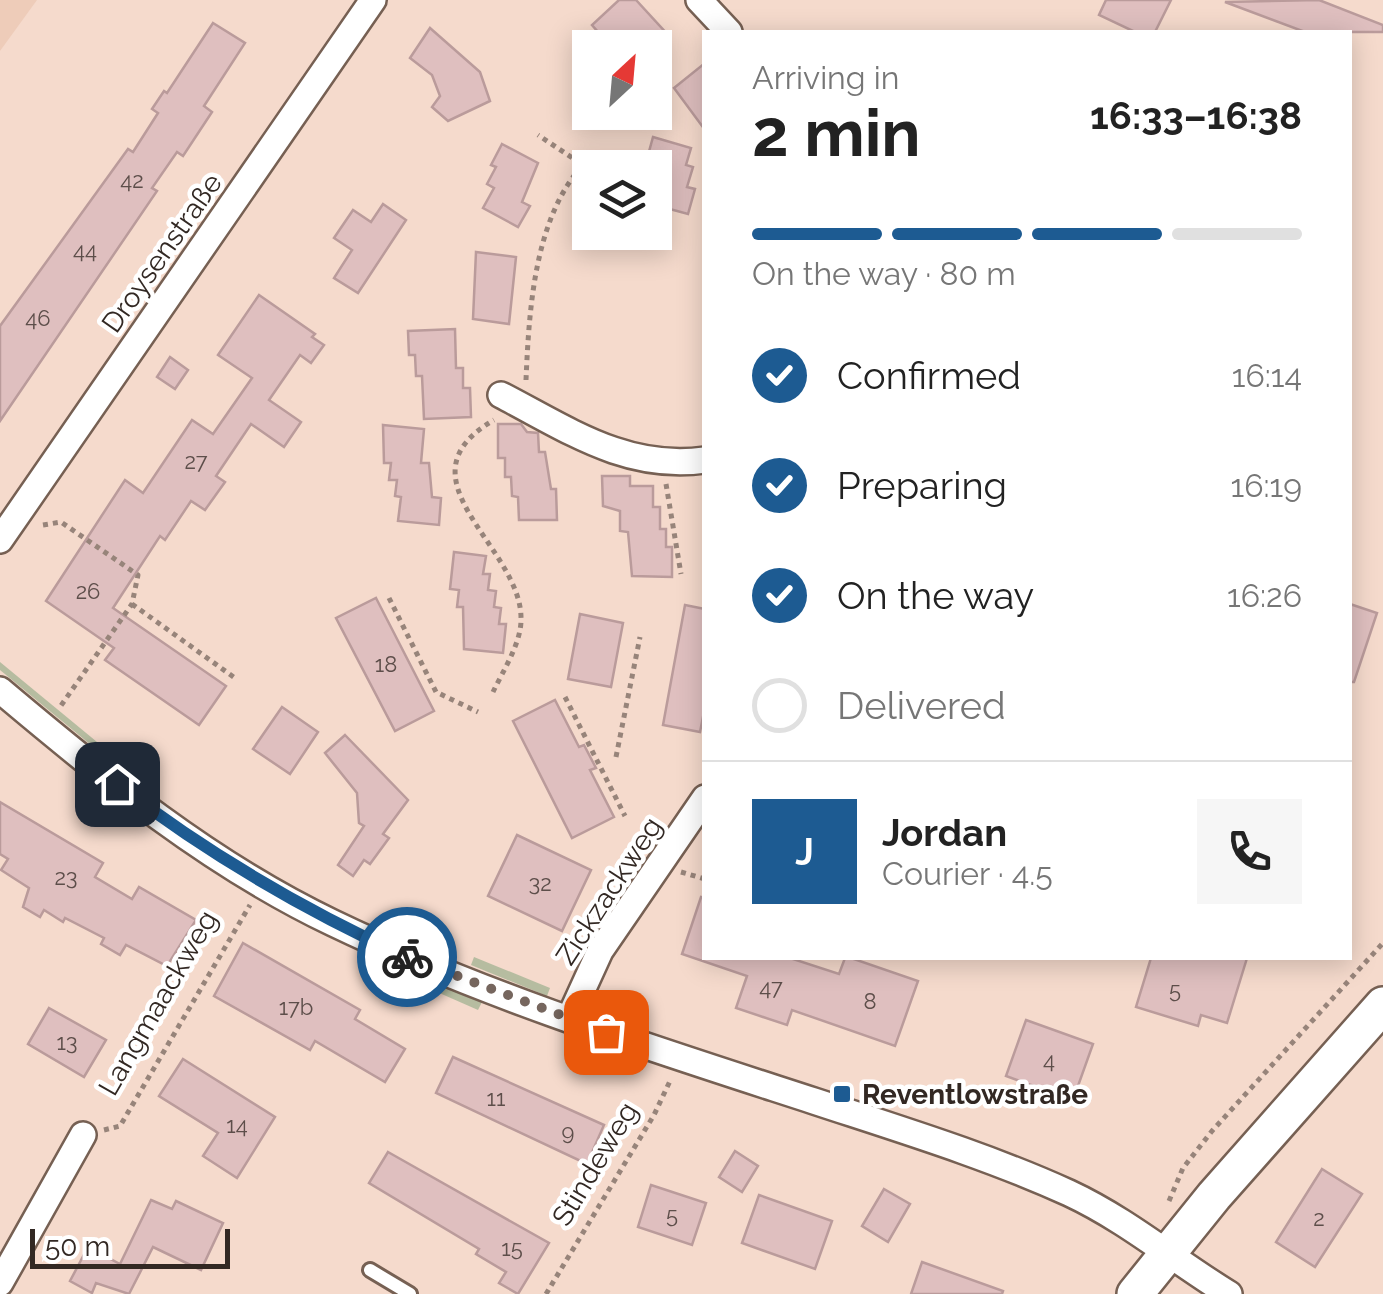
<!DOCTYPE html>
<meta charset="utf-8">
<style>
:root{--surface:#fff;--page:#f6f6f6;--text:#222;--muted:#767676;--line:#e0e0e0;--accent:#1d5b92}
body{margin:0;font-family:Raleway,sans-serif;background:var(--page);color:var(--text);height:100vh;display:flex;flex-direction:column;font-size:38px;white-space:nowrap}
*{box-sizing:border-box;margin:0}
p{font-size:32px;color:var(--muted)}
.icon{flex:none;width:55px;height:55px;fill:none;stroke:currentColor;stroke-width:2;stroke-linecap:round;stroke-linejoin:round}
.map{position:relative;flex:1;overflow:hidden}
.panel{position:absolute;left:702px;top:30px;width:650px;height:930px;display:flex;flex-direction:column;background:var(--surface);border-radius:0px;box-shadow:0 5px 25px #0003}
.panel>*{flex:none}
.needle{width:65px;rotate:26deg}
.buttons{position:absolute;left:572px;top:30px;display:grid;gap:20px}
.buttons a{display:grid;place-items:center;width:100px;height:100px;border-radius:0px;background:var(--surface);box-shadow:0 5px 25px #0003;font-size:50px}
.scale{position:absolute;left:30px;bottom:25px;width:200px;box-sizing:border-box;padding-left:10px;border:5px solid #322823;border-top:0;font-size:28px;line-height:35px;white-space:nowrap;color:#322823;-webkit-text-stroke:8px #fff;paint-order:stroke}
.pin{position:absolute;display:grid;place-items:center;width:85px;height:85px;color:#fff;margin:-42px;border-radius:20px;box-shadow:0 5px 15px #0006}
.courier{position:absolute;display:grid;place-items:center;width:100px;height:100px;margin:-50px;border:8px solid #1d5b92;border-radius:50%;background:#fff;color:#222;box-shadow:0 2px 12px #0007}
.head em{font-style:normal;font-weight:700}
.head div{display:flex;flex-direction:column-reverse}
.head{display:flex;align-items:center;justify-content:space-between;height:170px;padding:0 50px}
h1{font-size:65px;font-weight:700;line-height:75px}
.bar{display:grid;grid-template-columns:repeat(4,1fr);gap:15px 10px;align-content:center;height:120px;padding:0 50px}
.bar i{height:12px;border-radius:8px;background:var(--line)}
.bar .selected{background:var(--accent)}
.bar p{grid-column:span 4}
.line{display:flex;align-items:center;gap:25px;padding:0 50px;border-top:2px solid var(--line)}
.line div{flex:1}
.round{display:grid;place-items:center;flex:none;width:105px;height:105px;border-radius:0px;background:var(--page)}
ol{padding:0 50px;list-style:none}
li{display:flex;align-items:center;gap:30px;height:110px}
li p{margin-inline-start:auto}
li .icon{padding:10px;border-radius:50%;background:var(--accent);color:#fff;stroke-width:4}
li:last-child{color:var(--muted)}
li i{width:55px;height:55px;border:5px solid var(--line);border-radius:50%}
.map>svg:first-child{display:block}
</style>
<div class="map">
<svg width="1383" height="1294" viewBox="0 0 1383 1294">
<rect width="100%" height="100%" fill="#f5dacc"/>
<!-- built -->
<polygon fill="#eeccb9" points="0,0 37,0 0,51"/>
<!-- green -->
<g fill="#b6bca0">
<polygon points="0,662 131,770 125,773 0,670"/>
<polygon points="474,957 550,988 547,996 471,965"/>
<polygon points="406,970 482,1002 478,1010 403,977"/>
</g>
<!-- building -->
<g fill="#dfbfbf" stroke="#ba9b9b" stroke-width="2.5">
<polygon points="619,0 636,0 669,36 656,48 612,48 592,25"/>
<polygon points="1106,0 1171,0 1155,32 1135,32 1099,15"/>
<polygon points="1319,0 1383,25 1383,32 1305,32 1225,2"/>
<polygon points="213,23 245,43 204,106 212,112 183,156 177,152 152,188 157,191 0,421 0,326 128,149 133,152 158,113 152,109 164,91 167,93"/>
<polygon points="430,28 480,72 490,101 448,121 432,107 440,96 432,75 410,58"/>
<polygon points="705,63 705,130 674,88"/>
<polygon points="653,137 691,148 686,165 693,167 687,187 695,189 688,214 655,205 655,168 647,159"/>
<polygon points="502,144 538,163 522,202 530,206 518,227 483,208 494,188 487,184 496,167 491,165"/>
<polygon points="383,204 406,220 358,293 334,278 352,250 334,238 353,210 371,222"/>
<polygon points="476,252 516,257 509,324 473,319"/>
<polygon points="259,295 315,334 312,337 324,345 311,363 300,355 269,400 301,422 284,447 251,424 216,476 225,482 205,510 191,501 165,540 160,536 113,608 226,686 199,725 105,660 114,648 46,601 125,480 143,493 192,420 213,434 252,378 218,355"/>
<polygon points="455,329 456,368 463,368 463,388 470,388 471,417 424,419 422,376 416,376 415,355 409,355 408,331"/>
<polygon points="170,357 188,370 175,389 157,377"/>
<polygon points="498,424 521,424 527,432 538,433 539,452 545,452 551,489 556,489 557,520 519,520 518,497 512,496 511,477 505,477 505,458 498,458"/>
<polygon points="383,425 424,429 421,463 429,463 432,497 441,498 439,525 398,521 401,497 395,496 397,480 389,480 391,463 384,463"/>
<polygon points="602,476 630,476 630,486 653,486 653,507 660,507 660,529 666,529 666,547 672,547 672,577 632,576 628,532 620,531 620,511 603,506"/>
<polygon points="454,552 486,556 483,574 490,574 488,590 496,591 494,607 501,608 499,624 506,624 503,653 464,649 463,607 457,607 459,590 450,589"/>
<polygon points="376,598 434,711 395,731 336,618"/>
<polygon points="1350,604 1377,613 1354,682 1350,682"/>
<polygon points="685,605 705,609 705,707 700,732 663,725"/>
<polygon points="580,614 623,623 611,687 568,679"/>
<polygon points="555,700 579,747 584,745 596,768 590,770 614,817 572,838 513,721"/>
<polygon points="282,707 318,732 290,774 253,749"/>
<polygon points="345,735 408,800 383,834 389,838 370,864 364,860 353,876 338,865 364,826 359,823 357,793 325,753"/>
<polygon points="0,802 103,863 95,877 132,899 139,887 196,920 167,966 126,945 120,955 101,944 104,938 65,918 63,922 44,910 40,917 23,907 29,888 1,870 8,859 0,854"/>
<polygon points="517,835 591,870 562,931 488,896"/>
<polygon points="701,897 705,898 705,958 790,958 839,974 845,958 851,958 918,981 895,1046 792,1010 787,1025 736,1008 747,976 682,954"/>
<polygon points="243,943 360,1010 355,1019 405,1049 385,1082 315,1041 310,1050 214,996"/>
<polygon points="1151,958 1247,958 1227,1023 1201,1015 1198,1026 1136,1007"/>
<polygon points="49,1008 106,1040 84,1077 28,1044"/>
<polygon points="1026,1020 1093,1044 1073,1100 1006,1076"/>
<polygon points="453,1057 604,1125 587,1164 436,1093"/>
<polygon points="183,1059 275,1117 237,1178 203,1156 218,1133 159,1096"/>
<polygon points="735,1151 758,1166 742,1192 719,1177"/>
<polygon points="388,1152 549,1243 518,1294 499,1283 506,1272 476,1254 479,1249 369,1183"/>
<polygon points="1322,1169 1362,1194 1315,1267 1276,1242"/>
<polygon points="651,1185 706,1203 692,1245 638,1227"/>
<polygon points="884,1189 910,1204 888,1242 862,1226"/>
<polygon points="759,1195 832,1221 815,1269 742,1243"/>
<polygon points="151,1200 172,1209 176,1201 223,1223 201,1270 153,1247 129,1294 96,1283 92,1293 70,1281 88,1247 120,1264"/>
<polygon points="922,1262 1003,1291 1002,1294 911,1294"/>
</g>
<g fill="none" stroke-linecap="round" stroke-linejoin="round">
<defs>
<polyline id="lane" points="370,1270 410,1294"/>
<g id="street">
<polyline points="699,0 729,32"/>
<path d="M501,395C567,429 626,471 705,460"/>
<polyline points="0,540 373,0"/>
<path d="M0,690C103,777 211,865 333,923C487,997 651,1048 814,1101C899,1129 988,1156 1069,1193C1127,1220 1175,1261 1229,1294"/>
<polyline points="569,1019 600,951 705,798"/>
<polyline points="0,1283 83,1135"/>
</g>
<polyline id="secondary" points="1135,1294 1214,1196 1383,1005"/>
</defs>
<!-- lane casing -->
<use href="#lane" stroke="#766053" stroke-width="18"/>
<!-- street casing -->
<use href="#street" stroke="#766053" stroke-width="30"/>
<!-- secondary casing -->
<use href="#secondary" stroke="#766053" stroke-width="40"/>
<!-- path -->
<g stroke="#97847a" stroke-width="5" stroke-dasharray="5 5" stroke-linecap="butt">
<path d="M526,380C529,311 534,218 583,165L538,135"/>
<polyline points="666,484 681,574"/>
<polyline points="43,525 61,522 138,575 132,604 60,707"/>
<polyline points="389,598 436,692 478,712"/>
<polyline points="132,604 235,678"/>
<path d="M493,692C503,671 521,643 521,620C523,547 392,479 494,420"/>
<polyline points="565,697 625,816"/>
<polyline points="616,757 640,637"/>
<polyline points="681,872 705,879"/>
<polyline points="104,1130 120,1126 250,905"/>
<polyline points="1169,1201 1183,1168 1212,1131 1383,943"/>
<polyline points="546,1294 654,1115 670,1081"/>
</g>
<!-- lane -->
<use href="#lane" stroke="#fff" stroke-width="12"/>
<!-- street -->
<use href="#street" stroke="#fff" stroke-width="25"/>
<!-- secondary -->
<use href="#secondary" stroke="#fff" stroke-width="35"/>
</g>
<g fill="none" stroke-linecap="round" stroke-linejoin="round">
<!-- done -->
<polyline stroke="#76665e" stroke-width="10" stroke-dasharray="0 18" points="407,957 606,1032"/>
<!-- route -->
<path stroke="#1d5b92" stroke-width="12" d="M117,784C208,854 302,909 407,957"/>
</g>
<!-- markers -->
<rect fill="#1d5b92" stroke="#fff" stroke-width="4" x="832" y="1084" width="20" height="20" rx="5"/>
<g text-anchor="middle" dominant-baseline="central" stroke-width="9" stroke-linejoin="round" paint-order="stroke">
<!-- number labels -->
<g font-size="22" fill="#5d4e4a">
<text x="132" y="180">42</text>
<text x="85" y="250">44</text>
<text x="38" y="318">46</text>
<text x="196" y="461">27</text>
<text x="88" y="591">26</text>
<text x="386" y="664">18</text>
<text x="66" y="877">23</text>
<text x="540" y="883">32</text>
<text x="771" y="987">47</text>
<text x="1175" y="990">5</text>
<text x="870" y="1001">8</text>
<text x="296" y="1007">17b</text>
<text x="67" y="1042">13</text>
<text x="1049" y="1060">4</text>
<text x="496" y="1098">11</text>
<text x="237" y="1125">14</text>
<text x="568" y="1132">9</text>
<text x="672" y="1215">5</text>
<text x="1319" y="1218">2</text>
<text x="512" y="1248">15</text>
</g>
<!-- street labels -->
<g font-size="28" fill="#322823" stroke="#fff">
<text transform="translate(162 253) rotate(-55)">Droysenstraße</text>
<text transform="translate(609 891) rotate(-57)">Zickzackweg</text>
<text transform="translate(158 1003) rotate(-60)">Langmaackweg</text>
<text transform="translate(595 1164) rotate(-59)">Stindeweg</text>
</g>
<!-- poi labels -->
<g font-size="28" font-weight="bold" fill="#322823" stroke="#fff" text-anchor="start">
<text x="862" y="1094">Reventlowstraße</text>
</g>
</g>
</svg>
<div class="buttons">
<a><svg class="needle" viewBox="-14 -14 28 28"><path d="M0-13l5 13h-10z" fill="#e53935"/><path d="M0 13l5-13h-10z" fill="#767676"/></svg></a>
<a><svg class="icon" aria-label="layers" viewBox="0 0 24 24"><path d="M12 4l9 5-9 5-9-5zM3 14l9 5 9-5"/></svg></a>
</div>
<div class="scale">50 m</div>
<div class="pin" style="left:606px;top:1032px;background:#ea580c"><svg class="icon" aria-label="bag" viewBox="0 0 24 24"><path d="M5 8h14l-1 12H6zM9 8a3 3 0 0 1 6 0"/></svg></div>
<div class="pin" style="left:117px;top:784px;background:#1f2937"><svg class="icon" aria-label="home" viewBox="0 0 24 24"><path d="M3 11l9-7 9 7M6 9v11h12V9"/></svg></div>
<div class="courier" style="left:407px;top:957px"><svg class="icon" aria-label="bike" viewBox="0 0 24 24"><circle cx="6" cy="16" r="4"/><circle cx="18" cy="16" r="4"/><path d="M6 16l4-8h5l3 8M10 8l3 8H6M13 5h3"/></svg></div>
<section class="panel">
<div class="head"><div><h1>2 min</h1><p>Arriving in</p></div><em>16:33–16:38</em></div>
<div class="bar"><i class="selected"></i><i class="selected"></i><i class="selected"></i><i></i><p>On the way · 80 m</p></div>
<ol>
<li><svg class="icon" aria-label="check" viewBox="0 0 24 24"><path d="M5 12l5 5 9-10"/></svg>Confirmed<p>16:14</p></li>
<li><svg class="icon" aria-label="check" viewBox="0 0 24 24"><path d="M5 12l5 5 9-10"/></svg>Preparing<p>16:19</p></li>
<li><svg class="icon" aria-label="check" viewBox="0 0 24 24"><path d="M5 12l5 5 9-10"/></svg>On the way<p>16:26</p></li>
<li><i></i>Delivered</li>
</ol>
<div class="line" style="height:180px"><b class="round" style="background:var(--accent);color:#fff">J</b><div><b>Jordan</b><p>Courier · 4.5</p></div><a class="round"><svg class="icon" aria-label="phone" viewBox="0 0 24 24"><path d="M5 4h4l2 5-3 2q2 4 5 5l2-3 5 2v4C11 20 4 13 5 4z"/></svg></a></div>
</section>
</div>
